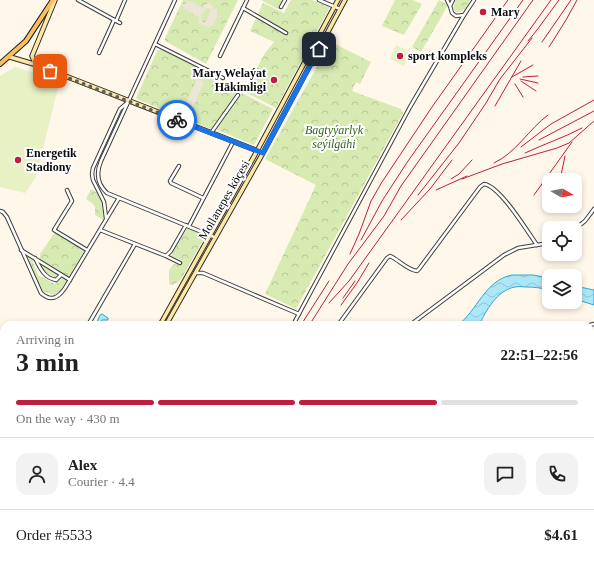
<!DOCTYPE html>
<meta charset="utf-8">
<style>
:root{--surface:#fff;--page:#f2f2f2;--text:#202124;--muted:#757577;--line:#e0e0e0;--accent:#bf1f3e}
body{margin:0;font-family:Georgia,serif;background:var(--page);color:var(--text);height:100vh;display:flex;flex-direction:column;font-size:15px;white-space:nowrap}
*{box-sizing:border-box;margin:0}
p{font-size:13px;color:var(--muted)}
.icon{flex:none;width:22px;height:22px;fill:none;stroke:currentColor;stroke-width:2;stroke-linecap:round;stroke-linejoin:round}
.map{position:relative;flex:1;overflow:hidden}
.drawer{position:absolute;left:0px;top:321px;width:594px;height:248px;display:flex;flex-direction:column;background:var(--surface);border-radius:12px 12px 0 0;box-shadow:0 2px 6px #0003}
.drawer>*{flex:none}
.needle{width:26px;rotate:99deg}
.fabs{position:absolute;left:542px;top:173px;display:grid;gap:8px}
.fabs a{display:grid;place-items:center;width:40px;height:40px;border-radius:8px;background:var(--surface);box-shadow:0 2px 6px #0003;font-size:20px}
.pin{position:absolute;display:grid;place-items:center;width:34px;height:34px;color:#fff;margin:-17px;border-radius:8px;box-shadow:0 2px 6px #0006}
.courier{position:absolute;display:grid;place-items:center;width:40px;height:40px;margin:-20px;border:3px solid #1a73e8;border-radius:50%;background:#fff;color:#222;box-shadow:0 1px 5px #0007}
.headline em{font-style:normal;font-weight:800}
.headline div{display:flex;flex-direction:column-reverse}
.headline{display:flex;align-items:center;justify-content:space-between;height:68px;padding:0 16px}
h1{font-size:26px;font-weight:800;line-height:30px}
.bar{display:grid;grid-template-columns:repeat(4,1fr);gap:6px 4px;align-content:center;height:48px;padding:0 16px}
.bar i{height:5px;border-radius:3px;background:var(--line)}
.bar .on{background:var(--accent)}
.bar p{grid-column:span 4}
.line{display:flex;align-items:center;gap:10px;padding:0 16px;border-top:1px solid var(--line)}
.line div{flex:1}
.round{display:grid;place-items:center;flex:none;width:42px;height:42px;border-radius:12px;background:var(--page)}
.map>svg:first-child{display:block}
</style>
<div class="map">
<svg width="594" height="569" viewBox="0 0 594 569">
<defs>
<pattern id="park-crowns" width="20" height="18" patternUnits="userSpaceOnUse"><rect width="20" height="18" fill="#d7eab2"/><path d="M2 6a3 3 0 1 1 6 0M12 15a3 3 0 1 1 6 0" fill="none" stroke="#b7c798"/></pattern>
<pattern id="garden-furrows" width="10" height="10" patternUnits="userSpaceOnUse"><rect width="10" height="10" fill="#d7eab2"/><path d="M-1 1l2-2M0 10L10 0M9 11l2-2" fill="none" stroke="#b7c798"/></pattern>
<pattern id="water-waves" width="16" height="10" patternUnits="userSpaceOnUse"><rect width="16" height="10" fill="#ace7f8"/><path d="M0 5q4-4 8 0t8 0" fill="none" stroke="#93c5d3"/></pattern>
</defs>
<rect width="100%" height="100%" fill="#fff7e9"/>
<!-- park -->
<g fill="url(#park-crowns)">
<polygon points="183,0 238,0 206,64 165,41 165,38"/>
<polygon points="261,0 284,0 278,9"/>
<polygon points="291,0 312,0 330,7 276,108 231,85 233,82 246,89 265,53 274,42 250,31 263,3 284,13"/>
<polygon points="395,0 413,0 422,4 404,35 382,26"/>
<polygon points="439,0 448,5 421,52 412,47"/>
<polygon points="456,0 470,0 465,9 460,12 456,12 453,8"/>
<polygon points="331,42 371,62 360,84 356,82 352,91 401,109 403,113 296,309 265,294 316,185 265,159"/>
<polygon points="164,48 238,92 211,129 139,100 136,98 157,51"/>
<polygon points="242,93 273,109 254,145 215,129"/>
<path d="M91,189C106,197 104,204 106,219L105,221L95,215V207L92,203L86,199Z"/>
<polygon points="188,227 206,235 180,281 172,285 169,284 169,270 174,264 180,265 181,263 181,260 172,256 172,253"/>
<polygon points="55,232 84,251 69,277 40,260 40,254"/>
<polygon points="25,255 32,259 38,275 55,284 60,276 67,280 60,291 54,295 43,291 38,286"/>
<polygon points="41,264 58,275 56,278 44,271"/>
<polygon points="4,343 4,405 0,406 0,345"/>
<polygon points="4,493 4,520 0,519 0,495"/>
<polygon points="0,550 4,553 4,565 0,568"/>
</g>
<!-- garden -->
<polygon fill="url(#garden-furrows)" points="197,565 354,565 355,569 197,569"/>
<!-- pitch -->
<g fill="#e8f1c4">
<polygon points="396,45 410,52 404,66 390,59"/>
<polygon points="15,67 60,80 36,177 25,193 0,187 0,76"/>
</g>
<!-- plaza -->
<g fill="#eee5d9" fill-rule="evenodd">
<path d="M187,0L203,8L204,5L209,3L212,5L213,9L216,8L218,15L213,25L208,28L206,25L204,26L199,23V17L183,9L184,7L181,5L182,3L185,5ZM207,8L211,10L205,23L201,21L202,14Z"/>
<polygon points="197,79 204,82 190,114 183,110"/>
<polygon points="50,565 91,565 91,569 80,569 76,566 67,566 68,569 51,569"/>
</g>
<!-- water -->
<g fill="url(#water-waves)" stroke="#30a9d2">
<path d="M512,275H533L549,278V290C541,288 535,287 527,287C523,287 519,286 515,287C497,290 486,311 479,325H458C477,311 485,280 512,275Z"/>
<polygon points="575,286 594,290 594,305 575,299"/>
<polygon points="102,314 108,318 108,320 102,320 100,324 97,324 97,322 100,315"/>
</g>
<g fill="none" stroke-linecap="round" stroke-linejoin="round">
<defs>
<g id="street">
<polyline points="78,0 120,23"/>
<path d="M175,0L101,161C96,173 97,184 107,193L214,237"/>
<polyline points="319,0 340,9"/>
<polyline points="447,0 450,6"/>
<polyline points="453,0 450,6 452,13 456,16 464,15 474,0"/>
<polyline points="281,7 285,0"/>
<polyline points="243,8 286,33"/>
<polyline points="116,21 125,0"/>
<polyline points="155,44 223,78"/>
<polyline points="99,53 114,20"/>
<polyline points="220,56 247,0"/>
<polyline points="211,133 238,95"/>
<polyline points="179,166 170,181 171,183 203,198"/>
<polyline points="67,190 72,201 54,230 87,250"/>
<path d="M0,211L3,212L7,217L41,293C51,302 58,298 65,288L119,198"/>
<polyline points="106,218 104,202 93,180 92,174 93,168 120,109 127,103"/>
<polyline points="189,226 233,142"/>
<polyline points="575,229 585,221 594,209"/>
<polyline points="100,230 166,256 171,251 186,225"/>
<polyline points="21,250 70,280"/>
<polyline points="166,256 180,263"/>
<path d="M35,258C40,268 44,278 56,280L61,275"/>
<polyline points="195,273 203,273 299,314"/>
<polyline points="88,325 135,244"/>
<polyline points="293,325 410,107 464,15"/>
<path d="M338,325L387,258L390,256C399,260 407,270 417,271L419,269L480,187L484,184C500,186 527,231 537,245"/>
<polyline points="410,325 504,255 518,248 549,243"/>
<polyline points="590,325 594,324"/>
<polyline points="435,565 436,569"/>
<polyline points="513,565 514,569"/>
<polyline points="572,565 573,569"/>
<polyline points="155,569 156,565"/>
<polyline points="159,569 161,565"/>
<polyline points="184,569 186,565"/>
<polyline points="192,569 192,565"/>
</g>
<g id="secondary">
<polyline points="10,57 37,65 258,151"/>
<polyline points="36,65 32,56 55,0"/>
<polyline points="160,325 257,151 338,0"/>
<polyline points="166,325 263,153 345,0"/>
<polyline points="590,359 594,358"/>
<polyline points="0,542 4,540"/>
<polyline points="25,565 29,569"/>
<polyline points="47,565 49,569"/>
<polyline points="357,565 358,569"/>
</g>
<g id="primary">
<polyline points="0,64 26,41 53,0"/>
<polyline points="0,520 4,521"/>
<polyline points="0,544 4,545"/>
<polyline points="7,569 10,565"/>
</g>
</defs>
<!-- street casing -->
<use href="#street" stroke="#3e3e3e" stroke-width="4.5"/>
<!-- secondary casing -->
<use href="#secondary" stroke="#2d2d2d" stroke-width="5.5"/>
<!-- primary casing -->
<use href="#primary" stroke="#1c1c1c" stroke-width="6"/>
<!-- street -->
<use href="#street" stroke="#fff" stroke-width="2.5"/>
<!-- secondary -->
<use href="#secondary" stroke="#ffe8a4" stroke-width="3.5"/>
<!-- primary -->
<use href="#primary" stroke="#febe5a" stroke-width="4"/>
<!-- rail -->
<g stroke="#bf1f3e" stroke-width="1">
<polyline points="528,41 537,30 559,0"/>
<polyline points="542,42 571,0"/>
<polyline points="549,47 566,20 577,0"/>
<polyline points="512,77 533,65"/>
<polyline points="523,77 538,76"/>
<polyline points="520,79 538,83"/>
<polyline points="521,81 536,91"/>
<polyline points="515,84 523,97"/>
<polyline points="495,106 521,61"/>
<polyline points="539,140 594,111"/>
<polyline points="521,147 551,124 594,100"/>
<path d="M525,153C544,144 563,138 582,128"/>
<path d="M494,163C516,153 529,129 548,115"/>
<polyline points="451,179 459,174 472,160"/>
<polyline points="462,179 502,164 557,148 569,143 594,121"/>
<polyline points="560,180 565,156"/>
<polyline points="436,190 467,176"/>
<polyline points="418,195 459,143 486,103 500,79 532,38"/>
<polyline points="534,195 572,142"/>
<polyline points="401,220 430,189 452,160"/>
<polyline points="361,240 382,201 408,161 523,0"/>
<polyline points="350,254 359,234 371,201 382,182 432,107 508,0"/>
<polyline points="343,298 355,281"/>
<polyline points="329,303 349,281 551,0"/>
<polyline points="341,305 357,283 369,263"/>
<polyline points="310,324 348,264 384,216 401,186 533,0"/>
<polyline points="301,325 329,281"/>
<polyline points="175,569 176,565"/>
</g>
</g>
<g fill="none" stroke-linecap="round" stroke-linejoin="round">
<!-- done -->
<polyline stroke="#605e59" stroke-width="4" stroke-dasharray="0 7.2" points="50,71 177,120"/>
<!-- route -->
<polyline stroke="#1a73e8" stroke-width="5" points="177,120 263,153 319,49"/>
</g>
<!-- markers -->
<g fill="#bf1f3e" stroke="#fff" stroke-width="1.5">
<circle cx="483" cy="12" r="4"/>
<circle cx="400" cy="56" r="4"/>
<circle cx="274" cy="80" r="4"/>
<circle cx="18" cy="160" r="4"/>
</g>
<g text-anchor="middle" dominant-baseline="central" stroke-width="4" stroke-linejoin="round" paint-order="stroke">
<!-- poi labels -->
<g font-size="12" font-weight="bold" fill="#0b0b0b" stroke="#fff" text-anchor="start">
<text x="491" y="12">Mary</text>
<text x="408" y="56">sport kompleks</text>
<text x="266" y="73" text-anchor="end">Mary Welaýat<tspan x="266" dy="14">Häkimligi</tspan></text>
<text x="26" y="153">Energetik<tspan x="26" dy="14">Stadiony</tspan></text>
</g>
<!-- park labels -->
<g font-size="12" font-style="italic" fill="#34641a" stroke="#fff">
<text x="334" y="130">Bagtyýarlyk<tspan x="334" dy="14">seýilgähi</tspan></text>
</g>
<!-- street labels -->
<g font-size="12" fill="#0b0b0b" stroke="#fff">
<text transform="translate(224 200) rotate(-60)">Mollanepes köçesi</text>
</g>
</g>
</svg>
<div class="fabs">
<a><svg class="needle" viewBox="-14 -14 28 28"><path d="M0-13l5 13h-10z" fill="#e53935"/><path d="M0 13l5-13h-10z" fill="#757577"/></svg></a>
<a><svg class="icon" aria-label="locate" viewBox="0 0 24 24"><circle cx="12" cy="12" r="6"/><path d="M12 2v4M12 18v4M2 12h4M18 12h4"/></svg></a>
<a><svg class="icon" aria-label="layers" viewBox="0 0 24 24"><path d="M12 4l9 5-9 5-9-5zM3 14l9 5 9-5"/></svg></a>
</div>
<div class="pin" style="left:50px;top:71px;background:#ea580c"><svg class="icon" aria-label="bag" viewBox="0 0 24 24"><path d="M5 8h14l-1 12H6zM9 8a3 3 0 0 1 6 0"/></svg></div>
<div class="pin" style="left:319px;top:49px;background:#1f2937"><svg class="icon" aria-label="home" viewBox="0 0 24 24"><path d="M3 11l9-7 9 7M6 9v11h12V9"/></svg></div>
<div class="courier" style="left:177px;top:120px"><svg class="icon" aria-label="bike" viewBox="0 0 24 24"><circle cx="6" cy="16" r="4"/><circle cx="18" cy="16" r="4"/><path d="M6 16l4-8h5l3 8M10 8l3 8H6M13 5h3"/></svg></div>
<section class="drawer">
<div class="headline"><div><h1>3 min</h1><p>Arriving in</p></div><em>22:51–22:56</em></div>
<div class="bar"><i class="on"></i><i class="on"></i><i class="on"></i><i></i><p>On the way · 430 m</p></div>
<div class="line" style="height:72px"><a class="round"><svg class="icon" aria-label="person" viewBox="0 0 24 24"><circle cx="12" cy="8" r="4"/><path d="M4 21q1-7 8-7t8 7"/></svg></a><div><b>Alex</b><p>Courier · 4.4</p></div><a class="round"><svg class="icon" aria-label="chat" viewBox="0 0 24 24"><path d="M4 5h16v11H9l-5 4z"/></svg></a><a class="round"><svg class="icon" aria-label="phone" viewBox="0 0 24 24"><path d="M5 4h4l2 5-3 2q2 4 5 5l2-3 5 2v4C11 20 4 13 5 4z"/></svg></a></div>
<div class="line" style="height:52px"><div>Order #5533</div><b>$4.61</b></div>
</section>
</div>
